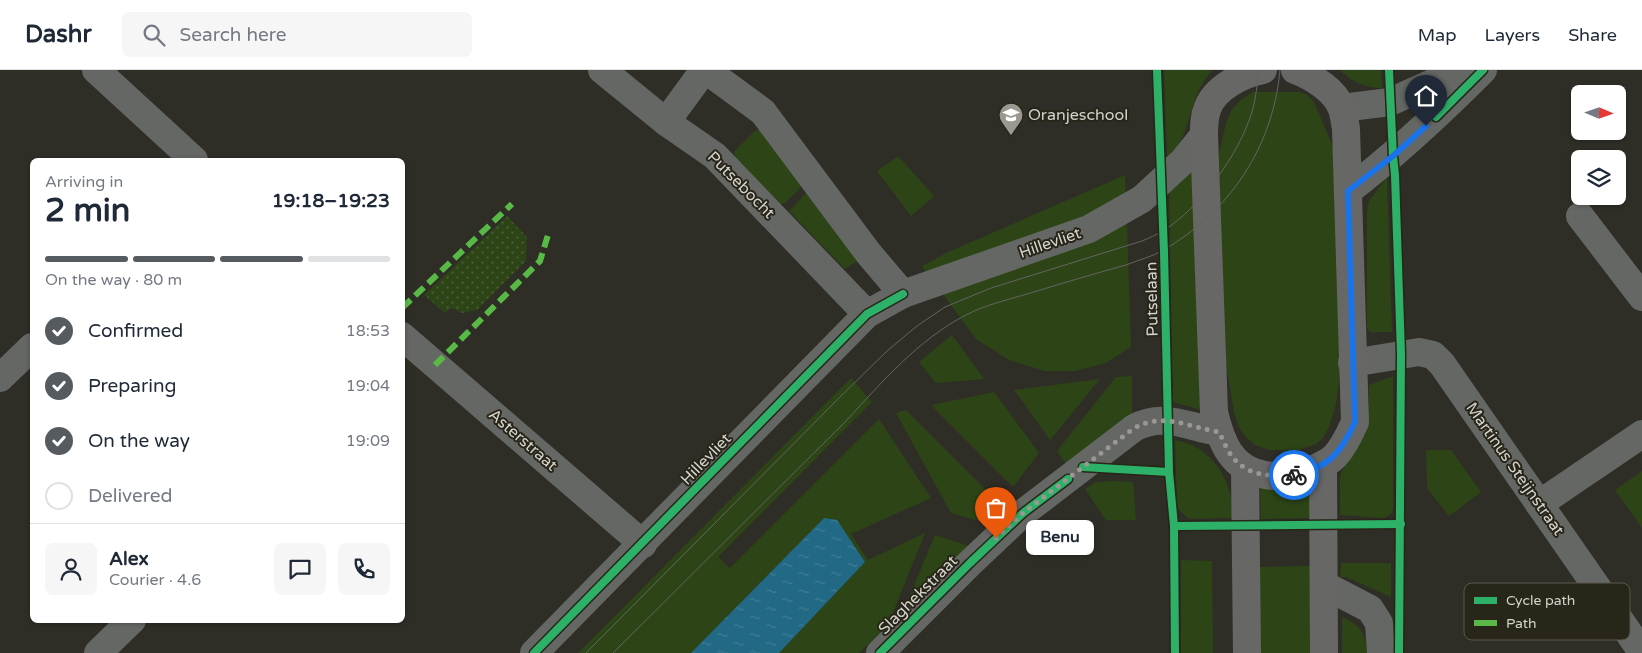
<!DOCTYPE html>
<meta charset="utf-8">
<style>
:root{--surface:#fff;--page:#f6f6f7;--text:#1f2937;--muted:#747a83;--line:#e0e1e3;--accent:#565b60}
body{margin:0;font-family:"Varela Round",sans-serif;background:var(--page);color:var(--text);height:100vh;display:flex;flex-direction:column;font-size:19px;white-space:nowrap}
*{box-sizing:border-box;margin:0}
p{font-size:16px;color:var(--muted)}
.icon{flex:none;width:28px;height:28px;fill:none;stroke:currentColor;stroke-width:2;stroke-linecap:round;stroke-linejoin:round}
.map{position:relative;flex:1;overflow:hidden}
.side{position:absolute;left:30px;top:88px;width:375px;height:465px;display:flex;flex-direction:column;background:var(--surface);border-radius:8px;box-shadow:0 1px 4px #0004}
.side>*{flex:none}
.needle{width:32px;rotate:92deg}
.fabs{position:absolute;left:1571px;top:15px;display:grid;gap:10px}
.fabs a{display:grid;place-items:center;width:55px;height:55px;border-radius:8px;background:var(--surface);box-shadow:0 1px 4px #0004;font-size:25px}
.pin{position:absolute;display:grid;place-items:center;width:42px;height:42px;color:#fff;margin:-51px -21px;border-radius:50% 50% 50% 0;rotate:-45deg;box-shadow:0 0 5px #0007}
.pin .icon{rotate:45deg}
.courier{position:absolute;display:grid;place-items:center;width:50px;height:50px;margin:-25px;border:4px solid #1a73e8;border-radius:50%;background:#fff;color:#222;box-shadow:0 1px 6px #0007}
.bubble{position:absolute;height:35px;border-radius:8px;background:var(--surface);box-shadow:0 1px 4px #0004;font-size:16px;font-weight:800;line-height:35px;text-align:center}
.summary em{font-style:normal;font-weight:800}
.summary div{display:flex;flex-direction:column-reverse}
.summary{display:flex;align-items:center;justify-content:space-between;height:85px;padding:0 15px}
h1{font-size:32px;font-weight:800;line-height:38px}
.bar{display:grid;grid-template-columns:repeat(4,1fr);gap:8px 5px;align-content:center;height:60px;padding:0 15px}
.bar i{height:6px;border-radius:4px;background:var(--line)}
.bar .on{background:var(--accent)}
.bar p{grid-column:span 4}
.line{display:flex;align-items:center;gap:12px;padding:0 15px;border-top:1px solid var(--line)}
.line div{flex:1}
.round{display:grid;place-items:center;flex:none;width:52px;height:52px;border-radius:8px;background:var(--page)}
ol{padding:0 15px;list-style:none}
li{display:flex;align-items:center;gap:15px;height:55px}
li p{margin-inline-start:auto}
li .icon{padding:5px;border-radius:50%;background:var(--accent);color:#fff;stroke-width:4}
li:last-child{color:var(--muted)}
li i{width:28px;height:28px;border:2px solid var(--line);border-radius:50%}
header{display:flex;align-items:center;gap:30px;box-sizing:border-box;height:70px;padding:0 25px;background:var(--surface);border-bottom:1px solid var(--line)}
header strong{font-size:24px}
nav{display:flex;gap:28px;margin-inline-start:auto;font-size:18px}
.search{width:350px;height:45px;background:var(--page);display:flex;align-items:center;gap:12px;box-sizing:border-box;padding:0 18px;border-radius:8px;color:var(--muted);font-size:19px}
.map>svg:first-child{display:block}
</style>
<header>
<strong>Dashr</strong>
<div class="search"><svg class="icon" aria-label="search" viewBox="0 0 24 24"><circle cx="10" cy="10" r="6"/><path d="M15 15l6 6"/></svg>Search here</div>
<nav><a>Map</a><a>Layers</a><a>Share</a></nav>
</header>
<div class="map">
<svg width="1642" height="583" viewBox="0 0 1642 583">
<defs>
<pattern id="park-dots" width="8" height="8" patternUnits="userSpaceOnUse" patternTransform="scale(1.25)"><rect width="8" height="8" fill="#2d4516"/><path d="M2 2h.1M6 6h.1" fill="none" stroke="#4b5f37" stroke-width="1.8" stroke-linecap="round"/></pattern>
<pattern id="water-ripples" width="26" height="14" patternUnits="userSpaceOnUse" patternTransform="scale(1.25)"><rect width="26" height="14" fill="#226985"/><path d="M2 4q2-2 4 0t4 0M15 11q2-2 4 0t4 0" fill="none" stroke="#417e95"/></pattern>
</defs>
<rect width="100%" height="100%" fill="#2e2d26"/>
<!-- grass -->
<g fill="#2d4516">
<path d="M1164,0H1212C1205,9 1200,17 1196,27C1188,48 1186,72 1167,87Z"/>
<path d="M1340,0H1381L1382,18C1365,18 1352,12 1340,0Z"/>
<polygon points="1253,22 1299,22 1306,24 1314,32 1334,79 1341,294 1336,334 1329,357 1323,368 1316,374 1299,380 1269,380 1255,375 1245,366 1239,357 1234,342 1225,290 1218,88 1226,53 1232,39 1242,29"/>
<polygon points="760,59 801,111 801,117 785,133 779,134 735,88 734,82 755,61"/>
<polygon points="898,86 934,126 911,146 877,101"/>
<polygon points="1195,98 1201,340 1173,332 1169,121"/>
<polygon points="1125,105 1126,127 1100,143 926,203 922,196 946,183"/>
<polygon points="1387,107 1392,262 1370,262 1367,258 1367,138 1369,131"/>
<polygon points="807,122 857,191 845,199 789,141"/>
<polygon points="1127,152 1131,277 1106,293 1075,301 1045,301 1009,290 976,269 940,220"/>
<polygon points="952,265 984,309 936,313 919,292"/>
<polygon points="1132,306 1132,347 1066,394 1057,381 1116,307"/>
<polygon points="1393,306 1393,438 1392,443 1384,448 1340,445 1340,407 1344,396 1365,358 1369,333 1369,315"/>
<polygon points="851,308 872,332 718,487 730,498 879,349 931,428 851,464 868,490 925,463 888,555 859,583 779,583 865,492 824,448 691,583 578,583"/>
<polygon points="1100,309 1050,370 1014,320"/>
<polygon points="994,322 1039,383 1013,417 931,335"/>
<polygon points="906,340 1007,441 993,455 951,443 896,343"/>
<path d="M1175,370C1214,377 1232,411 1234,448L1189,449L1179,440L1177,435Z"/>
<polygon points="1426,380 1451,380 1481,422 1449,446 1427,418"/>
<polygon points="1642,401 1642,458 1615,420"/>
<polygon points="1116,411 1133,412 1136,450 1106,450 1085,419 1096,412"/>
<path d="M1313,417L1314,448L1261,449L1260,421L1261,418C1279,422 1295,420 1313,417Z"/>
<polygon points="935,465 972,477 900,549"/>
<polygon points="1181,490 1212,491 1213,583 1181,583"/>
<polygon points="1341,493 1391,493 1391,527 1346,507 1340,507"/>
<polygon points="1310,496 1311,583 1259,583 1259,497"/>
<path d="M1342,547C1359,553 1367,565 1367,583H1342Z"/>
</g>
<!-- park -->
<polygon fill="url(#park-dots)" points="507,146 527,167 526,191 477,240 462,243 451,238 445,243 424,225"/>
<!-- water -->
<polygon fill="url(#water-ripples)" points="824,448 837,450 865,492 779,583 691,583"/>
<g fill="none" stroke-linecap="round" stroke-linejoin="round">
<!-- street -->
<g stroke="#656764" stroke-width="28">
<polyline points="96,0 194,90"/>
<polyline points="602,0 666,52 715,86 867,244"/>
<polyline points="706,0 763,42 869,184 903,224"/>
<polyline points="1342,38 1390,32 1461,0"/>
<polyline points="666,52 704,0"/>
<path d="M1348,121C1396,84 1440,43 1483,0"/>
<polyline points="1580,146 1642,227"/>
<polyline points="402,266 643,474"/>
<polyline points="1352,293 1419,282 1433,285 1442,294 1642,582"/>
<polyline points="0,308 32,277"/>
<polyline points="1539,434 1642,364"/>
<polyline points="1324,515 1370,539 1379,553 1381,583"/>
<polyline points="98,583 132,550"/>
<polyline points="534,583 867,244 903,224 1089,159 1142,129 1183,91 1204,65"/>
<path d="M880,583L970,493L1023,443L1134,358C1164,342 1188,357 1219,362"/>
</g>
<!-- secondary -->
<g stroke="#676866" stroke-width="28">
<path d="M1263,0C1243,4 1216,17 1208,37C1204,46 1204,55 1204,65L1214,342C1221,372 1231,399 1265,405C1278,407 1290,407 1303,403C1315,398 1327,395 1336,385C1345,375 1350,363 1355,352L1346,59C1345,53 1344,45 1342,39C1335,20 1313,7 1295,0"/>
<polyline points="1323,396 1324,583"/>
<polyline points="1245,399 1247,583"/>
</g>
<!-- tram -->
<g stroke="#646462" stroke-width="1">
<path d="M586,583L838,329L887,281L917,256L945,237L991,218L1142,171C1149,168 1156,165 1163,161C1201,137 1239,84 1252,42C1256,29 1257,14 1259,0"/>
<path d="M613,583L846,351C882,312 919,269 966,245C985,235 1007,230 1027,224C1060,214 1093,204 1126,195C1138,190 1151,187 1162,181C1229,142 1273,78 1280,0"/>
</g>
<!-- quiet -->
<g stroke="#58b947" stroke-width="6" stroke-dasharray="12 6" stroke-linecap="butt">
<polyline points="402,238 512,134"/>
<polyline points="435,295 540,191 548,165"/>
</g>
<defs>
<g id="cycleway">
<polyline points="1157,0 1164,182 1169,402 1174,456 1175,583"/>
<polyline points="1389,0 1393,86 1395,105 1401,284 1399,583"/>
<polyline points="1436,47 1483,0"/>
<polyline points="1083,397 1169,402"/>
<polyline points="1174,456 1401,454"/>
<polyline points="534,583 867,244 903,224"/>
<polyline points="880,583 970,493 1023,443 1068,409"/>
</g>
</defs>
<!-- cycleway casing -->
<use href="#cycleway" stroke="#282519" stroke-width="11"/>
<!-- cycleway -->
<use href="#cycleway" stroke="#2db169" stroke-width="8"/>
</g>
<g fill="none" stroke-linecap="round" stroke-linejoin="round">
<!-- done -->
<path stroke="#9a9891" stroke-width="5" stroke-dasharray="0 9" d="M996,468L1023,443L1134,358C1164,342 1188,357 1219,362C1223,369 1226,379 1232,386C1246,406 1271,407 1294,405"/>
<!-- route -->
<path stroke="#1a73e8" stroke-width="6" d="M1294,405C1328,398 1341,383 1355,352L1348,121L1393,86L1426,56"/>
</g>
<!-- icons -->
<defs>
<symbol id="school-pin" viewBox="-11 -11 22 30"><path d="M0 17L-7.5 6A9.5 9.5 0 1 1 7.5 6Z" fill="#9a9891" stroke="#282519"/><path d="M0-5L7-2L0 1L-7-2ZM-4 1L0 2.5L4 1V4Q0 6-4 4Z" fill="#fff"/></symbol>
</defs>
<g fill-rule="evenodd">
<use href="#school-pin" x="997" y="31" width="28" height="38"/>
</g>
<g text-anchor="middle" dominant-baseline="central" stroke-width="4" stroke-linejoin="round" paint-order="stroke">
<!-- poi labels -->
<g font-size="16" fill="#d4d2cb" stroke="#282519" text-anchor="start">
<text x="1028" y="45">Oranjeschool</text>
</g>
<!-- street labels -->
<g font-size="16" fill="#d4d2cb" stroke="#282519">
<text transform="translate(741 115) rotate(45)">Putsebocht</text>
<text transform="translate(1050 173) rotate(-19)">Hillevliet</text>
<text transform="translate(1152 229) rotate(-91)">Putselaan</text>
<text transform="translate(523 370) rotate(41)">Asterstraat</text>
<text transform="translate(706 389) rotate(-46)">Hillevliet</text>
<text transform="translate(1515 399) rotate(55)">Martinus Steijnstraat</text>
<text transform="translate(918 525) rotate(-45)">Slaghekstraat</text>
</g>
</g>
<!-- legend -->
<rect x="1464" y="513" width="166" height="57" rx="8" fill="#282519" stroke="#5c594e" stroke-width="1"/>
<rect x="1474" y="527" width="23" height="7" fill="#2db169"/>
<rect x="1474" y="550" width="23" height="6" fill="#58b947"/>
<g font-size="14" fill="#d4d2cb">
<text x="1506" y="535">Cycle path</text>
<text x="1506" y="558">Path</text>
</g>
</svg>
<div class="fabs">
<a><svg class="needle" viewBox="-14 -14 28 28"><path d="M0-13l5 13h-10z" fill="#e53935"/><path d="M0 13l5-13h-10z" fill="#747a83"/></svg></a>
<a><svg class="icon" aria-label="layers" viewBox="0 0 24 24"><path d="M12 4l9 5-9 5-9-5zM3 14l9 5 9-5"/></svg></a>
</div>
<div class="pin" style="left:996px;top:468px;background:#ea580c"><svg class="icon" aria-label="bag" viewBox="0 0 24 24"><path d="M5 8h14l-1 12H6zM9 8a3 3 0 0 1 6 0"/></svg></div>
<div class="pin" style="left:1426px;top:56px;background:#1f2937"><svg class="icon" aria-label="home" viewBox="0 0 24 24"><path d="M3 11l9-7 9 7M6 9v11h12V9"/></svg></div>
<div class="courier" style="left:1294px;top:405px"><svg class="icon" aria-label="bike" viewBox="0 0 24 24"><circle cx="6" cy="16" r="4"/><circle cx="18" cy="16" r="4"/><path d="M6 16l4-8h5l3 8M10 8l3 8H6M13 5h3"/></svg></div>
<div class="bubble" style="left:1026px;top:450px;width:68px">Benu</div>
<section class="side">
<div class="summary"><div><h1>2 min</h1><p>Arriving in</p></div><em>19:18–19:23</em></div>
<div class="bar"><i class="on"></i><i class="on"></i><i class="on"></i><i></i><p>On the way · 80 m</p></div>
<ol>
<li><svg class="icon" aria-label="check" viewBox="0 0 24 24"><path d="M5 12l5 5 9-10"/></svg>Confirmed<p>18:53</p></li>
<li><svg class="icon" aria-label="check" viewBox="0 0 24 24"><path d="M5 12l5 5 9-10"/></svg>Preparing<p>19:04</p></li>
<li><svg class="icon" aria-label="check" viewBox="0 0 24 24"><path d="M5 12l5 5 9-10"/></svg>On the way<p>19:09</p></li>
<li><i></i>Delivered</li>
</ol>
<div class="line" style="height:90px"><a class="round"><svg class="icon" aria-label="person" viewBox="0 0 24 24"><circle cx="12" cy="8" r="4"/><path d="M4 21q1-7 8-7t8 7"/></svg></a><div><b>Alex</b><p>Courier · 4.6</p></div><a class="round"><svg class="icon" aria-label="chat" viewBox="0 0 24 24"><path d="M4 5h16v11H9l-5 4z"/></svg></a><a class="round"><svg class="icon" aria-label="phone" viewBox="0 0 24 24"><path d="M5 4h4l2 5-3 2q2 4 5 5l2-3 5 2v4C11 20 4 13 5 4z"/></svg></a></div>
</section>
</div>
